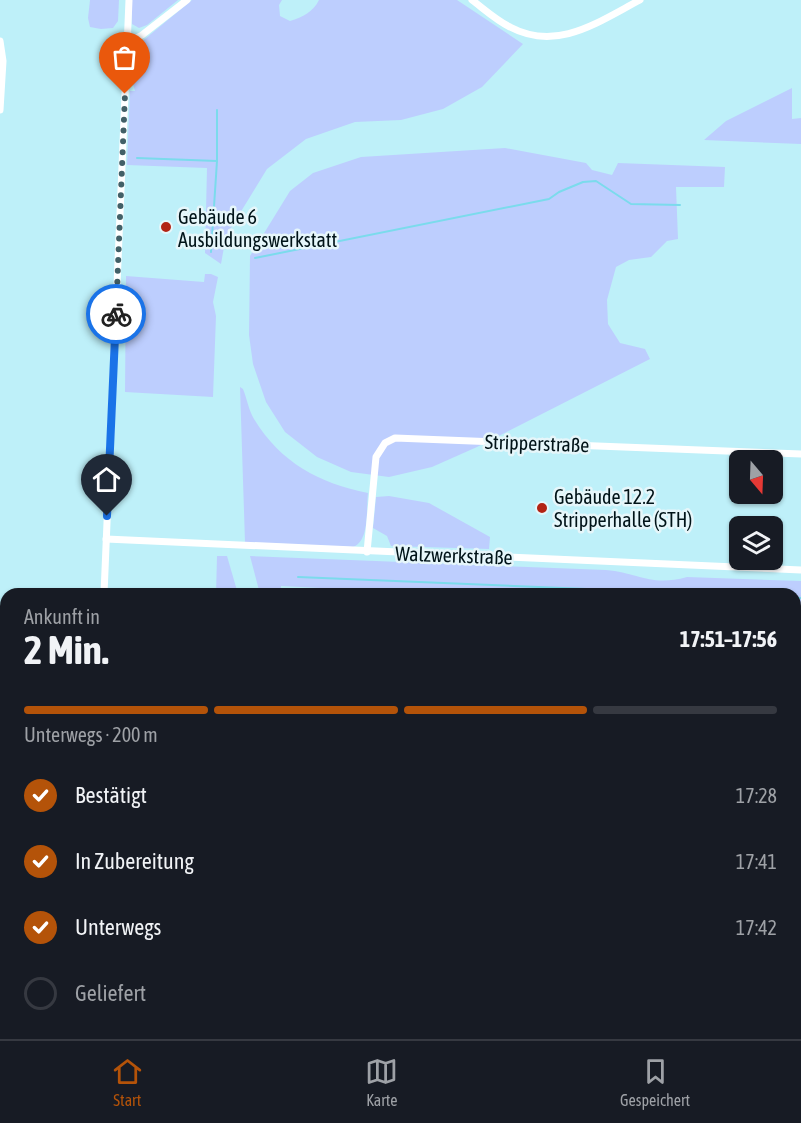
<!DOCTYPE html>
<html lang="de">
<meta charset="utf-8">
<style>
:root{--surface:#171b24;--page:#242831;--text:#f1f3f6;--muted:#9ea1a6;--line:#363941;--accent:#b45309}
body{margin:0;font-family:"Asap Condensed",sans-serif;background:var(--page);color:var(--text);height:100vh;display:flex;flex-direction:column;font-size:22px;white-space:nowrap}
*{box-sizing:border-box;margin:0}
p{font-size:20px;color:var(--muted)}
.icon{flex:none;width:33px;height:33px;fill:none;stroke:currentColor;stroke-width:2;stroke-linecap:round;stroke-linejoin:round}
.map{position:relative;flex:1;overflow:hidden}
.drawer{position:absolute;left:0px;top:588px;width:801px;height:452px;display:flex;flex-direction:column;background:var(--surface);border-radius:18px 18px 0 0;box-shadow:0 2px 4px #0004}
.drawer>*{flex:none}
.needle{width:39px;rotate:161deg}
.fabs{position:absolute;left:729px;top:450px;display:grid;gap:12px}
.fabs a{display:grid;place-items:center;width:54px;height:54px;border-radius:9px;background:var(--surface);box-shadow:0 2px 4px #0004;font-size:30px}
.pin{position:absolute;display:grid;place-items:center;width:51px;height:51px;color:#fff;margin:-62px -26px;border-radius:50% 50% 50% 0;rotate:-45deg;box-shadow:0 0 6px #0007}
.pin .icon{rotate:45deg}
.courier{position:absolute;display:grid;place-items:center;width:60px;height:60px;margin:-30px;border:4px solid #1a73e8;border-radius:50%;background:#fff;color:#222;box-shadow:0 2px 8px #0007}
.summary em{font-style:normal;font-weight:700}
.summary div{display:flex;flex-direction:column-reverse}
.summary{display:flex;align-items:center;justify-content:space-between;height:102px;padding:0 24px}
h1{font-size:39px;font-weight:700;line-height:45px}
.bar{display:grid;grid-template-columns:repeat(4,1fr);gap:9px 6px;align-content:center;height:72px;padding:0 24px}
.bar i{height:8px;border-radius:4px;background:var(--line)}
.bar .current{background:var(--accent)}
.bar p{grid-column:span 4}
ol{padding:0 24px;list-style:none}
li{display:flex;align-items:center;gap:18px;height:66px}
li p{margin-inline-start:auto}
li .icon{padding:6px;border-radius:50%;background:var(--accent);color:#fff;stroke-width:4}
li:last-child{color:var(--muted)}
li i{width:33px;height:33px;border:3px solid var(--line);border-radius:50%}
.menu{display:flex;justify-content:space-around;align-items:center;height:84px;border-top:2px solid var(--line);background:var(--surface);font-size:16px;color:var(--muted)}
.menu a{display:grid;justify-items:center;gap:3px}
.menu .current{color:var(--accent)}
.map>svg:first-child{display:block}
</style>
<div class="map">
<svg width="801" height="1039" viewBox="0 0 801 1039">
<rect width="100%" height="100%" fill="#bef0f9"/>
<!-- green -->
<g fill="#bdcefe">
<polygon points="90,0 119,0 118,21 113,28 101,29 90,27 88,18"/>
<polygon points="132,0 178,0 147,25 139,28 132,24"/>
<path d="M192,0H282L279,5L280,16L290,21C303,17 313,12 319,0H457L523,44L482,87L443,109L401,120L355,122L306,139L267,169L226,236L221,264L205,253L207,168L127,165L130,91H135C129,72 130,58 145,46L138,48L129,67L131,54L134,48Z"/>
<polygon points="792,88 792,119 801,118 801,144 704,140 726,121"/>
<polygon points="505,148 586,163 592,170 612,175 618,163 725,167 724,187 676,187 678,239 667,241 651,257 629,260 616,267 607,300 608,324 620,343 645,349 650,359 477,447 432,467 389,477 351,472 317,457 285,432 266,402 253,364 249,335 250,256 290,191 313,173 361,157"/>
<polygon points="205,274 211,274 218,277 213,302 216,316 213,397 125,392 126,276 204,282"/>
<path d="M240,387L243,389C247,399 249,411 254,419C281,463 319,483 368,493C366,508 370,541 353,547L245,542Z"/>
<polygon points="389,496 429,503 490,537 489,549 391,546 387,536 373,528 376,497"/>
<polygon points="217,556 227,556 238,594 216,594"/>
<path d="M250,556L606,570C639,573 651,587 687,577L801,581V609L795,608V594H440L281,586V594H260Z"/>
<rect x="795" y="806" width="6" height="47"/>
<polygon points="801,955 801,987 795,994 795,963"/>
<polygon points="0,975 6,976 6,1011 0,1010"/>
<rect x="104" y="1034" width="140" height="5"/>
<polygon points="489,1034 534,1034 545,1039 500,1039"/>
<polygon points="561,1034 599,1034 605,1039 574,1039"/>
<polygon points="684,1034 761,1034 756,1039 691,1039"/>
</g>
<!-- water -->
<polygon fill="#7bdbec" points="534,1034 561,1034 574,1039 545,1039"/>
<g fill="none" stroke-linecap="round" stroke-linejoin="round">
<!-- stream -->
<g stroke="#7bdbec" stroke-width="2">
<polyline points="137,158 217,161"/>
<polyline points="211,252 217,161 217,110"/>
<polyline points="255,258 549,199 559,192 583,182 596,181 631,204 680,205"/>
<polyline points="298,577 708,594"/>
<polyline points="795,598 801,598"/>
<polyline points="795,977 801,970"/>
<polyline points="744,1039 748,1034"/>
</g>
<!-- minor -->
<g stroke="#fff" stroke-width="7">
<path d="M472,0C484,9 496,20 510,27C557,52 598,22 640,0"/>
<polyline points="0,41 3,61 0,110"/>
<polyline points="127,43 142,35 187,0"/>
<polyline points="106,539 801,570"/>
<polyline points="367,552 376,457 385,443 395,438 801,454"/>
<polyline points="104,594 129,0"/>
<polyline points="795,751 801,751"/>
<polyline points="85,1034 86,1039"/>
<polyline points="329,1034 329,1039"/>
<polyline points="334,1039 334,1034"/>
<polyline points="644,1039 651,1034"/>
<polyline points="652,1039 657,1034"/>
</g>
<!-- tertiary -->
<g stroke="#fff" stroke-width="9">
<polyline points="0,964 6,964"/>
<polyline points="482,1034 494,1039"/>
<polyline points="609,1034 616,1039"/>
</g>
</g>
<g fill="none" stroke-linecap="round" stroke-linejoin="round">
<!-- done -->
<polyline stroke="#426067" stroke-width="6" stroke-dasharray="0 10.8" points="116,314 125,94"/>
<!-- route -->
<polyline stroke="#1a73e8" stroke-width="8" points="107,516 116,314"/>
</g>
<!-- markers -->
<g fill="#b22314" stroke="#e6f6fa" stroke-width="2">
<circle cx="166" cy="227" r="6"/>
<circle cx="542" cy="508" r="6"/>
</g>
<g text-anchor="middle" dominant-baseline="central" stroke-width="5" stroke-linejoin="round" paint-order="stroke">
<!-- poi labels -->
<g font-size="20" fill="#001318" stroke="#e6f6fa" text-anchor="start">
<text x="178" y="216">Gebäude 6<tspan x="178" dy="23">Ausbildungswerkstatt</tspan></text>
<text x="554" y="496">Gebäude 12.2<tspan x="554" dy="23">Stripperhalle (STH)</tspan></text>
</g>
<!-- street labels -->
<g font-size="20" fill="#001318" stroke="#e6f6fa">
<text transform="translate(537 443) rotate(2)">Stripperstraße</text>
<text transform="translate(454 555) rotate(2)">Walzwerkstraße</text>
</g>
</g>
</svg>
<div class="fabs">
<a><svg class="needle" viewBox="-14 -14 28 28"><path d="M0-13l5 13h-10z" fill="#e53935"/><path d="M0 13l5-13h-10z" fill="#9ea1a6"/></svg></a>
<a><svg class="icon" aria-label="layers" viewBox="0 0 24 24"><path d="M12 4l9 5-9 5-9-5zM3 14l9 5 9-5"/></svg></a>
</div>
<div class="pin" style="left:125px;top:94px;background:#ea580c"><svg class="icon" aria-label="bag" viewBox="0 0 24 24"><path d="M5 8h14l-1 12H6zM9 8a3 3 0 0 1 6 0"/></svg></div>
<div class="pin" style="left:107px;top:516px;background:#1f2937"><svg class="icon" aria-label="home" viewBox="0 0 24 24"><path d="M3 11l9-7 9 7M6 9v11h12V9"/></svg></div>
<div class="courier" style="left:116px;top:314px"><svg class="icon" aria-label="bike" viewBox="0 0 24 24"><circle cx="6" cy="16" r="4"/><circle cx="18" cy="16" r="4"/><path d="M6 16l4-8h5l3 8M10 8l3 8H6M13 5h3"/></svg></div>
<section class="drawer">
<div class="summary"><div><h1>2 Min.</h1><p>Ankunft in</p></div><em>17:51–17:56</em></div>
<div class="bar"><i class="current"></i><i class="current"></i><i class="current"></i><i></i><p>Unterwegs · 200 m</p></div>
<ol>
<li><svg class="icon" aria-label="check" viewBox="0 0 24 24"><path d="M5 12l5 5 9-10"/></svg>Bestätigt<p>17:28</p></li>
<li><svg class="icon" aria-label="check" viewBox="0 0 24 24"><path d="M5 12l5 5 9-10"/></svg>In Zubereitung<p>17:41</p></li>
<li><svg class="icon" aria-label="check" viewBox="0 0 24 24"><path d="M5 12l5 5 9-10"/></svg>Unterwegs<p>17:42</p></li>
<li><i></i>Geliefert</li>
</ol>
</section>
</div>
<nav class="menu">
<a class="current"><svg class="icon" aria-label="home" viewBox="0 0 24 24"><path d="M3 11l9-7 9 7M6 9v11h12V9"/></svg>Start</a>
<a><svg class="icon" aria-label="map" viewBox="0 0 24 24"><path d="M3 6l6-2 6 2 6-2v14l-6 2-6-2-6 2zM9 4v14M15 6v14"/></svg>Karte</a>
<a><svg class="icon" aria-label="saved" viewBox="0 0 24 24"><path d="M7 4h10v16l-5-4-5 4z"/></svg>Gespeichert</a>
</nav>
